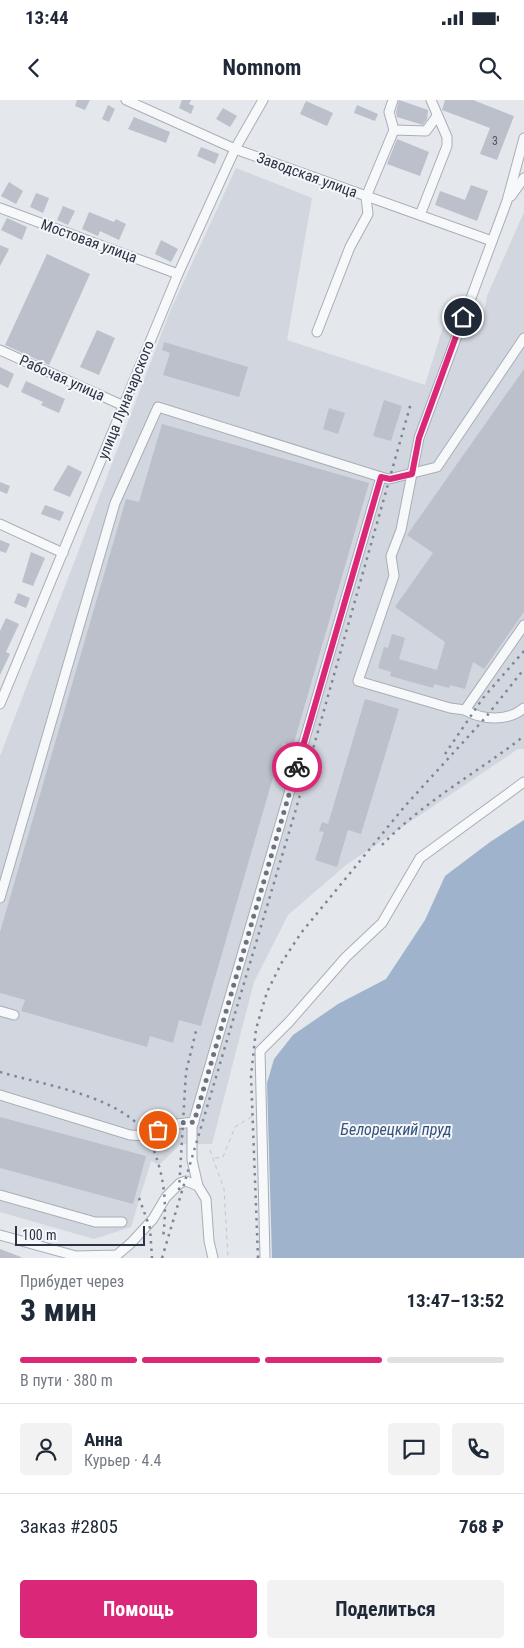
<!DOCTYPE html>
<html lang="ru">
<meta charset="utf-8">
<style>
:root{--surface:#fff;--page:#f2f2f3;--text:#1f2937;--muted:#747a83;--line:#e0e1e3;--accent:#db2777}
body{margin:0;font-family:"Roboto Condensed",sans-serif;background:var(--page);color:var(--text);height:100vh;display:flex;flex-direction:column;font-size:19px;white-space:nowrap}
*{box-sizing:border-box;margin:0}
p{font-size:16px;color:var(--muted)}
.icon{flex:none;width:28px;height:28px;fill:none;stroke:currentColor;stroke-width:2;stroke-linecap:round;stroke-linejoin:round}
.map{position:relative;height:1158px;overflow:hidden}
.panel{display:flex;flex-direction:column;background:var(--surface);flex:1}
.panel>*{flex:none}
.scale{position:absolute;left:15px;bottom:12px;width:130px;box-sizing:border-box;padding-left:5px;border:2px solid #2b3445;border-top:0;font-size:14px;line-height:18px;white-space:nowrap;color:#2b3445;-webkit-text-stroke:4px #f4f6f9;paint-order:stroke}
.pin{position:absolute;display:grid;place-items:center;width:42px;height:42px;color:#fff;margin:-21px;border:2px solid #fff;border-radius:50%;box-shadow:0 1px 5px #0007}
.courier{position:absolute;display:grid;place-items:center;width:50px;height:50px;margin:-25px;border:4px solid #db2777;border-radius:50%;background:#fff;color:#222;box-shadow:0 1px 6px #0007}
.overview em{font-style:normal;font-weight:700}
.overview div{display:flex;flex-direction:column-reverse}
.overview{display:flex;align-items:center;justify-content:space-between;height:85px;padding:0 20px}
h1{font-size:32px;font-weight:700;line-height:38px}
.bar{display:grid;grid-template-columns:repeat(4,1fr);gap:8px 5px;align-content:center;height:60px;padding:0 20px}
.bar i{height:6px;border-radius:4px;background:var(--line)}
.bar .on{background:var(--accent)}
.bar p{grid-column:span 4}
.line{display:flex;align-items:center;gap:12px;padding:0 20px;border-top:1px solid var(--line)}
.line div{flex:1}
.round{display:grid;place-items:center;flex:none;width:52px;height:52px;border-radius:5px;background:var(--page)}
.primary-button{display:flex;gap:10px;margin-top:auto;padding:10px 20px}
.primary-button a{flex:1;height:58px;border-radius:5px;background:var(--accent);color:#fff;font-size:20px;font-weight:700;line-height:58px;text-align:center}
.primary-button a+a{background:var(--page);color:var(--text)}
.status{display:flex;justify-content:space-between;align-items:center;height:35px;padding:0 25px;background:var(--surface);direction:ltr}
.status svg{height:14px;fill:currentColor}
header{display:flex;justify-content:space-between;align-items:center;height:65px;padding:0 20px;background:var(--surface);font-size:22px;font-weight:700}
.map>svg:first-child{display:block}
</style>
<div class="status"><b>13:44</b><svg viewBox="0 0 49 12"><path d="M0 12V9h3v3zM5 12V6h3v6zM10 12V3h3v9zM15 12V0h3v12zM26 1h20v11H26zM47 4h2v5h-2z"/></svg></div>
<header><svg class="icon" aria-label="back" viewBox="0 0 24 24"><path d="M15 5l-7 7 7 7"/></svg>Nomnom<svg class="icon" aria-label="search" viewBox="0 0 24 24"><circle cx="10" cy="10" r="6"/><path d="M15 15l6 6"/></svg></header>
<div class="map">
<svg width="524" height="1158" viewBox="0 0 524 1158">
<rect width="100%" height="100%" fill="#e4e7ec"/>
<!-- built -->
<polygon fill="#d2d6de" points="236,68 312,98 287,240 425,285 446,217 482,224 487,196 524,112 524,649 518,649 346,765 288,815 254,882 212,1044 181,1044 159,1065 151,1061 131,1127 94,1139 0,1112 0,656 171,209"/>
<!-- water -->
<polygon fill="#9fb4cc" points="524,720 524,1158 272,1158 267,983 274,959 293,935 338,904 386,879 425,820 445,776 490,742"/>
<!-- building -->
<g fill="#bbc0ca">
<polygon points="77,0 90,0 85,10 75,6"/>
<polygon points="182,0 191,0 189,4 194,6 191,14 179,8"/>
<polygon points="399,0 428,10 427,19 423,25 397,17 396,12"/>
<polygon points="445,0 473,0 514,16 497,60 480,54 490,28 442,10"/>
<polygon points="306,1 333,13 327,26 300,14"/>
<polygon points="108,5 115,9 109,22 102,19"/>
<polygon points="357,5 378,14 375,21 354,13"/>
<polygon points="223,8 237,16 230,27 216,19"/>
<polygon points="134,17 170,32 166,43 128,29"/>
<polygon points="397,39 429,52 420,76 387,64"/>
<polygon points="201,47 219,54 215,64 197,56"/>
<polygon points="9,82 23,91 16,104 1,96"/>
<polygon points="471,85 488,91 477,121 435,105 440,91 465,100"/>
<polygon points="36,93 49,98 43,113 30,107"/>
<polygon points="63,106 75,111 68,125 57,120"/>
<polygon points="89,112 114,122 116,119 126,124 119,140 100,131 98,136 82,129"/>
<polygon points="7,118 27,127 22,140 1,130"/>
<polygon points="161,140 178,149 171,162 155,154"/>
<polygon points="0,145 9,149 0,166"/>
<polygon points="47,154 90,174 49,265 5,245"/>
<polygon points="97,230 115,238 99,275 80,267"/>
<polygon points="164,242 248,267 239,297 163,275 170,253 162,250"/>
<polygon points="0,267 14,274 8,288 0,284"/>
<polygon points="524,269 524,512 484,569 473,562 465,589 450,585 449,588 434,584 433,588 390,576 391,572 378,568 384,547 388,548 392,534 405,538 399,559 437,570 445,542 395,507 433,453 407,435"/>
<polygon points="26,281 65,299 59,313 41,305 43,302 21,292"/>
<polygon points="384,300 402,306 391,341 373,336"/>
<polygon points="329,308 345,313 338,334 323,329"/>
<polygon points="162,324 369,383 293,646 283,643 201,926 179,920 173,943 150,936 147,947 21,911 25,900 0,893 0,832 126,399 139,402"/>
<polygon points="68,365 82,372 70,397 53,390"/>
<polygon points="0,382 10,386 7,394 0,391"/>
<polygon points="45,405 64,412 60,421 41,414"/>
<polygon points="0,440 10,444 6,453 0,451"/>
<polygon points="31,452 45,458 33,486 22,482"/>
<polygon points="18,493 30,498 26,508 14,503"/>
<polygon points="6,518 19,524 6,552 10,554 0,575 0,531"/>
<polygon points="365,599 399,609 361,734 348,730 337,767 315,760 324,732 319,731 322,722 328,724"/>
<polygon points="0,1017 146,1056 133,1104 0,1068"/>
<polygon points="0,1149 21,1157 21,1158 0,1158"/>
</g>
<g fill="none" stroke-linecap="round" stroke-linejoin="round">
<defs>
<g id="minor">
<polyline points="126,0 235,49 492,141"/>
<polyline points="393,0 389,12 394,30"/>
<polyline points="524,38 507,101 419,338 401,430 391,456 394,476 358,581 450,608 465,610 524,525"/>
<polyline points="511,96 524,78"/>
<polyline points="0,108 178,174"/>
<polyline points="420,115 447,46 447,37 431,0"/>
<polyline points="317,232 350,147 368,114 366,97 394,30 426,31 437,16"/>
<polyline points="0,250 124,306"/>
<polyline points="0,424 63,453"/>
<polyline points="0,604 178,174 235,49 263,0"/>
<path d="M465,610C482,620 508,622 524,608"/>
<polyline points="0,798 115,403 158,307 381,377"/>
<polyline points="0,911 14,915"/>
<polyline points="0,995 130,1035 148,1036 168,1025 194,1022"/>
<polyline points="198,1086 192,1060 192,1027 381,377 389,379 437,367 524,238"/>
<polyline points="0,1095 95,1122 122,1122"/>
<polyline points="0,1135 76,1156 117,1155 131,1143 153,1119 166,1097 180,1083 186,1081 198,1086 206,1099 209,1141 213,1158"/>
<polyline points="265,1158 260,951 289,922 346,857 382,823 420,758 524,682"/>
</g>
</defs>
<!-- minor casing -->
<use href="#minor" stroke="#a9aeb7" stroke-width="11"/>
<!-- path -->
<g stroke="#c2c5cb" stroke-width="1" stroke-dasharray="4 4" stroke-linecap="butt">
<polyline points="210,1050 224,1089 228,1158"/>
<polyline points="215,1058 223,1057 235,1027 253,1016"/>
</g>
<!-- minor -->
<use href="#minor" stroke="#f7f8fa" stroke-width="9"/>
<!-- rail -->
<g stroke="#7d8696" stroke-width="2.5" stroke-dasharray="2.5 5" stroke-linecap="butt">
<polyline points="445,654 483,598 524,551"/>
<path d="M382,745C424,701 477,673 524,636"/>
<path d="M0,972C41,984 100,993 133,1020C148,1032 154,1049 159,1066C166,1091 166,1113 163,1138"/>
<polyline points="179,1090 186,972 196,931"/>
<polyline points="139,1098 150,1128 152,1158"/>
<polyline points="162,1158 296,709 411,303"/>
<polyline points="258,1158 251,976 256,929 267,892 282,862 301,833 405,706 486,617 524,569"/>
</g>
</g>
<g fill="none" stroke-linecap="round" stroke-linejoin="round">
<!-- done -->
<polyline stroke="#6c737f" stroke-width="5" stroke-dasharray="0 9" points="158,1030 168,1024 194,1022 297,667"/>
<!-- route -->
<polyline stroke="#db2777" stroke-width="6" points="297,667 381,377 390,379 412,374 419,338 463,217"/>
</g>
<g text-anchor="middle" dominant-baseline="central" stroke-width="4" stroke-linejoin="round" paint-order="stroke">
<!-- number labels -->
<g font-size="12" fill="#4f5766">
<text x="495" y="41">3</text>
</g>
<!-- street labels -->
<g font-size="15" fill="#2b3445" stroke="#f4f6f9">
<text transform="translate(307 75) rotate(20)">Заводская улица</text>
<text transform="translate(89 141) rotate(20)">Мостовая улица</text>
<text transform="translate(62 278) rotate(24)">Рабочая улица</text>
<text transform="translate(126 300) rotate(-68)">улица Луначарского</text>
</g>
<!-- water labels -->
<g font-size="16" font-style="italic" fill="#34527a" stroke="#f4f6f9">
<text x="396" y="1029">Белорецкий пруд</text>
</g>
</g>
</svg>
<div class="scale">100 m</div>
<div class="pin" style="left:158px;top:1030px;background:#ea580c"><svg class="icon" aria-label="bag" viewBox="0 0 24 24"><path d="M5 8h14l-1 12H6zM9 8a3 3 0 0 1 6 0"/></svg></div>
<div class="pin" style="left:463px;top:217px;background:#1f2937"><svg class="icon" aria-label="home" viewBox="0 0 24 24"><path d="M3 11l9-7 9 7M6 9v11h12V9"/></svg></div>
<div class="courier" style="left:297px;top:667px"><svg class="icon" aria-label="bike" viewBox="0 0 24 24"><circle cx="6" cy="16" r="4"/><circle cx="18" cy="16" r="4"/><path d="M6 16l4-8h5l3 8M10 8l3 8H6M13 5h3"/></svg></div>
</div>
<section class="panel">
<div class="overview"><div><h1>3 мин</h1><p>Прибудет через</p></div><em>13:47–13:52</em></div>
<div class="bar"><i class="on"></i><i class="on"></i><i class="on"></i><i></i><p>В пути · 380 m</p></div>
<div class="line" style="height:90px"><a class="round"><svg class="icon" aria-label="person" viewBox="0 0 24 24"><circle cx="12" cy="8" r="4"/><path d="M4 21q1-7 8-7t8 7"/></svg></a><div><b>Анна</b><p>Курьер · 4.4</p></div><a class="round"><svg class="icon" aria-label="chat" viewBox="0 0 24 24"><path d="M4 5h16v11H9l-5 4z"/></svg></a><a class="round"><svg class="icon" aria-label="phone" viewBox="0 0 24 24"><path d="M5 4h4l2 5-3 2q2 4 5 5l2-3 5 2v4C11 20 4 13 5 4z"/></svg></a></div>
<div class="line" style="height:65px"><div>Заказ #2805</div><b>768 ₽</b></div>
<div class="primary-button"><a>Помощь</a><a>Поделиться</a></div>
</section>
